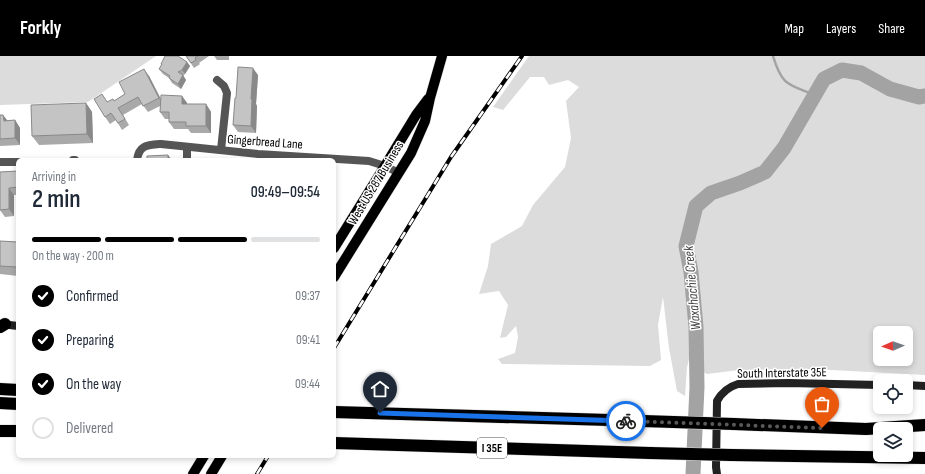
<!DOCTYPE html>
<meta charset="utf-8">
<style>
:root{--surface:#fff;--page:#f6f6f7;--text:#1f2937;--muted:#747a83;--line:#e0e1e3;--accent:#000}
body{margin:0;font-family:"Sofia Sans Condensed",sans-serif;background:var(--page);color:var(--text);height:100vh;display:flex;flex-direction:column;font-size:15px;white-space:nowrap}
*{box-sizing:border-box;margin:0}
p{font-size:13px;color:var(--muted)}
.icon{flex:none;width:22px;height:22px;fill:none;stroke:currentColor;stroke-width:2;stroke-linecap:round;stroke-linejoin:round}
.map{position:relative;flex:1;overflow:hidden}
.sheet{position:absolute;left:16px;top:102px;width:320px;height:300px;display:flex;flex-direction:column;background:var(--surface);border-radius:6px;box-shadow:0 2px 6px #0003}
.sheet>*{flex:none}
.needle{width:26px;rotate:268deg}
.buttons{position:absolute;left:873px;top:270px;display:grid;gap:8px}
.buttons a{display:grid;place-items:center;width:40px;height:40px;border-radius:6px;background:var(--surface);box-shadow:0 2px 6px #0003;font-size:20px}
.pin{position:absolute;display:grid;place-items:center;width:34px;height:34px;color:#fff;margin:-41px -17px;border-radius:50% 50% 50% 0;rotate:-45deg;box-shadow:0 0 4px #0007}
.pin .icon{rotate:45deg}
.courier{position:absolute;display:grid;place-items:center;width:40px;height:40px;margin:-20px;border:3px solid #1a73e8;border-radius:50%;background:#fff;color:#222;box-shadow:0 1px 5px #0007}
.summary em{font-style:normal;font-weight:600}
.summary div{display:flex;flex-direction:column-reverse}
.summary{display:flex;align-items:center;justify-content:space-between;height:68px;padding:0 16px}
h1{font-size:26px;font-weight:600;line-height:30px}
.bar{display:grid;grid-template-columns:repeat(4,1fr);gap:6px 4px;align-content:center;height:48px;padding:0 16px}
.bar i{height:5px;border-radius:3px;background:var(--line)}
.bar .active{background:var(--accent)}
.bar p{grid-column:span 4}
ol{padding:0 16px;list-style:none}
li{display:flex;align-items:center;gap:12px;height:44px}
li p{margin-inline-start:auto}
li .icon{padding:4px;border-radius:50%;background:var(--accent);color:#fff;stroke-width:4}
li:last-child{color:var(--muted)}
li i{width:22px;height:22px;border:2px solid var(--line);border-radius:50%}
header{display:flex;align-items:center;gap:24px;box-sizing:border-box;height:56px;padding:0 20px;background:var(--accent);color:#fff}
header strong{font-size:19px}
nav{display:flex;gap:22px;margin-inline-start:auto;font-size:14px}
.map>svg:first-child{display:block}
</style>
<header>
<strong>Forkly</strong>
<nav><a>Map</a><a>Layers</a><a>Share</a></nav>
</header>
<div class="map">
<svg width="925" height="418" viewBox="0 0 925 418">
<rect width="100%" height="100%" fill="#fff"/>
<!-- green -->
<g fill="#dcdcdc" fill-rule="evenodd">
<polygon points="0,0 156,0 88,46 0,49"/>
<path d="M529,0H925V319L813,313L739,314L707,318L700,314L702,252L693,227L690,259L693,288L687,311L685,340L677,335L669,292L663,241L658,269L661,304L650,310L502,308L498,303L515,297L518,281L516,270L506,281L500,282L508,249L499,235L479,238L488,210L491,188L522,170L533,149L565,111L571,82L566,45L579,31L568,24L549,29L544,21H530L503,54L493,51ZM880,277H906V303H880Z"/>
</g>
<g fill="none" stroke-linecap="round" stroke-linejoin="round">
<!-- stream -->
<path stroke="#a3a3a3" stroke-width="2.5" d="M773,0C782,30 788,28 815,39"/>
<!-- river -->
<polyline stroke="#a3a3a3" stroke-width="15" points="693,418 697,331 696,271 691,216 686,190 696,150 711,137 740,127 765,116 784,92 824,23 842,14 861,17 890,33 919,41 925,40"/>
<defs>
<g id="primary">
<polyline points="334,192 385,110 416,59 428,43"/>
<polyline points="334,221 411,97 425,65 430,42 442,0"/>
<polyline points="193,418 204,400"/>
<polyline points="211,418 222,400"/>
</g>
<g id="highway">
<polyline points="0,271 5,268"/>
<polyline points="0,333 18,334"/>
<polyline points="0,347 18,348"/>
<polyline points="334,356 643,365"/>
<polyline points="734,368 866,373 925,369"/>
<polyline points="0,375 18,375"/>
<polyline points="334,387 650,397"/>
<polyline points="731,399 925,402"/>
</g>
</defs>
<!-- primary casing -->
<use href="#primary" stroke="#dbdbdb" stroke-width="11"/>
<!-- highway casing -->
<use href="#highway" stroke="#dbdbdb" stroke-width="13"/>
<!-- street -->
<g stroke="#555" stroke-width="8">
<polyline points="217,24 224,30 227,37 221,94"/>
<polyline points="187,91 187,104"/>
<polyline points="73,104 75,104"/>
<path d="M137,104C139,89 147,89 161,88L258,98L369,105L385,110L399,117"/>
<polyline points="0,106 18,106"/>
</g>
<!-- secondary -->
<g stroke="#222" stroke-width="8">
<polyline points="1,268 18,270"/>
<polyline points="906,329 925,330"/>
<path d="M717,418L716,411L717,345C722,336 728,331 738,328L788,327L880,329"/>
</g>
<!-- primary -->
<use href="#primary" stroke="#000" stroke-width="10"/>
<!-- highway -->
<use href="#highway" stroke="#000" stroke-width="12"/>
<defs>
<g id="rail">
<polyline points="334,292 451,101 522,0"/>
<polyline points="257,418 268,400"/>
</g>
</defs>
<!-- rail casing -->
<use href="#rail" stroke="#000" stroke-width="4"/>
<!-- rail -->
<use href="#rail" stroke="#fff" stroke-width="2.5" stroke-dasharray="8" stroke-linecap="butt"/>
<defs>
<g id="highway-bridge">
<polyline points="643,365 734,368"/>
<polyline points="650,397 731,399"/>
</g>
</defs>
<!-- highway-bridge casing -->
<use href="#highway-bridge" stroke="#dbdbdb" stroke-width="13" stroke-linecap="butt"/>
<!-- highway-bridge -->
<use href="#highway-bridge" stroke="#000" stroke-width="12"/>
</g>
<!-- wall -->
<g fill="#a9a9a9">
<polygon points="186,0 209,0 199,7 200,8 194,12"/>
<polygon points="214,0 229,0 229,4 217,4"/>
<polygon points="187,6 190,10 185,18 183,20 186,24 181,33 172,27 169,22 163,18 159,13 162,9 161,8"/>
<polygon points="258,19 256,48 257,50 256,77 238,76 233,69 236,42"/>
<polygon points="149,20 161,43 182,40 187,47 187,48 206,48 211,56 211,77 191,77 188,73 174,73 169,66 169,63 165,63 160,56 160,50 148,56 142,48 123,59 129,69 122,74 116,64 110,68 105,61 108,46 114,45 125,38"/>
<polygon points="86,47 92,56 93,87 39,89 32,80"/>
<polygon points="0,59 3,59 8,65 15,64 20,72 20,89 0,90"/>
<polygon points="18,115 18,139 14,139 14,160 5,161 0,154 0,116"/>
<polygon points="0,185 18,186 18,220 0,218"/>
</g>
<!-- shaded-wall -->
<g fill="#898989">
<polygon points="187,6 190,10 185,18 182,14"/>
<polygon points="253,12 258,19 256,48 257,50 256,77 251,70 251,43"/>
<polygon points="144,13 149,20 163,48 159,42"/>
<polygon points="183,19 186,24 181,33 178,28"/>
<polygon points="182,40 187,47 187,55 182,48"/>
<polygon points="86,47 92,56 93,87 87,78"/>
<polygon points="206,48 211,56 211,77 206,70"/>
<polygon points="3,59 8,66 4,65"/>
<polygon points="15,64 20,72 20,89 15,82"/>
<polygon points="168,99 172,104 168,104"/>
<polygon points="9,132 14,139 14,160 9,153"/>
<polygon points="18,193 18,213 17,211"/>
</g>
<!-- building -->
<g fill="#c4c4c4" stroke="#898989">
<polygon points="165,0 178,0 187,6 182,14 178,16 183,19 178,28 169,22 170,20 159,13 162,8 161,8"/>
<polygon points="186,0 198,0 195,2 196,4 191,7"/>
<polygon points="238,11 253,12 251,43 252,43 251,70 233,69 235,42 236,42"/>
<polygon points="144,13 159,42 143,50 138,41 118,52 125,63 118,67 111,57 105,61 94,43 102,38 107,46 113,43 114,45 125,38 119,26"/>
<polygon points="161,39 182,40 182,48 206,48 206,70 186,70 186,66 169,66 169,56 160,56"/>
<polygon points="86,47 87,78 32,80 31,49"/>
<polygon points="0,59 3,59 4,65 15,64 15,82 0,83"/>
<polygon points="168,99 168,104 147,104 147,100"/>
<polygon points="18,115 18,131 9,132 9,153 0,154 0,116"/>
<polygon points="0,185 18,186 17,211 0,210"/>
</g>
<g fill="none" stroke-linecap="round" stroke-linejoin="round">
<!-- done -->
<polyline stroke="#595959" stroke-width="4" stroke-dasharray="0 7.2" points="626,365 822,372"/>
<!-- route -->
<polyline stroke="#1a73e8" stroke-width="5" points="380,357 626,365"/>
</g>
<g text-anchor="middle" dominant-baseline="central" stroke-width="3" stroke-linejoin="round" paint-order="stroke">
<!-- shield labels -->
<rect fill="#fff" stroke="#4c4c4c" stroke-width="1" x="477" y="382" width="30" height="20" rx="3"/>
<g font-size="12" font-weight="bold" fill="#000">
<text x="492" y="392">I 35E</text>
</g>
<!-- street labels -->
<g font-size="13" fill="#000" stroke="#fff">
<text transform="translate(265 86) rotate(4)">Gingerbread Lane</text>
<text transform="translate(376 127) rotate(-59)">West US 287 Business</text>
<text transform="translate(782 317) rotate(-1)">South Interstate 35E</text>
</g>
<!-- water labels -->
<g font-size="14" font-style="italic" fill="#444" stroke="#fff">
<text transform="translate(692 232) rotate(-95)">Waxahachie Creek</text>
</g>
</g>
</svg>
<div class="buttons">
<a><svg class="needle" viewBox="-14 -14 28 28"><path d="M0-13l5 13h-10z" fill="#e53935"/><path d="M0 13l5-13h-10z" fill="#747a83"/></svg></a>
<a><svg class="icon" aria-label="locate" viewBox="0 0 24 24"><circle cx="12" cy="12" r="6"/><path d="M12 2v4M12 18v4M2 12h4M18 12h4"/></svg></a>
<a><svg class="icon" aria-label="layers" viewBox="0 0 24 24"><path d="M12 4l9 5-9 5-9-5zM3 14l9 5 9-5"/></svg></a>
</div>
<div class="pin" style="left:822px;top:372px;background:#ea580c"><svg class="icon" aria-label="bag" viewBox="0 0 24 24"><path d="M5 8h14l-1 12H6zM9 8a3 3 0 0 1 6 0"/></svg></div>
<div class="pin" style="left:380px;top:357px;background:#1f2937"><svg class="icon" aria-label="home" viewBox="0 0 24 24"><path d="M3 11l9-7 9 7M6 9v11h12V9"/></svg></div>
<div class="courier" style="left:626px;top:365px"><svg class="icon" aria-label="bike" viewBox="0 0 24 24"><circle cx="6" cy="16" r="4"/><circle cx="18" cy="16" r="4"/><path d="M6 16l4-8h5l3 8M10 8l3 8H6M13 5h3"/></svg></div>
<section class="sheet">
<div class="summary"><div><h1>2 min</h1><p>Arriving in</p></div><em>09:49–09:54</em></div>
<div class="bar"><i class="active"></i><i class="active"></i><i class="active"></i><i></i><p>On the way · 200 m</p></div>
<ol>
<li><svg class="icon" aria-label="check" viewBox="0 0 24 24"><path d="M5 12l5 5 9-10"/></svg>Confirmed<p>09:37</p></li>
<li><svg class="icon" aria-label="check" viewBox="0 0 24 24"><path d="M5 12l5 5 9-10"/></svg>Preparing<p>09:41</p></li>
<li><svg class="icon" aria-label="check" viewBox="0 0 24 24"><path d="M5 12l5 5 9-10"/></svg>On the way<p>09:44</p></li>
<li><i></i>Delivered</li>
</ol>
</section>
</div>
